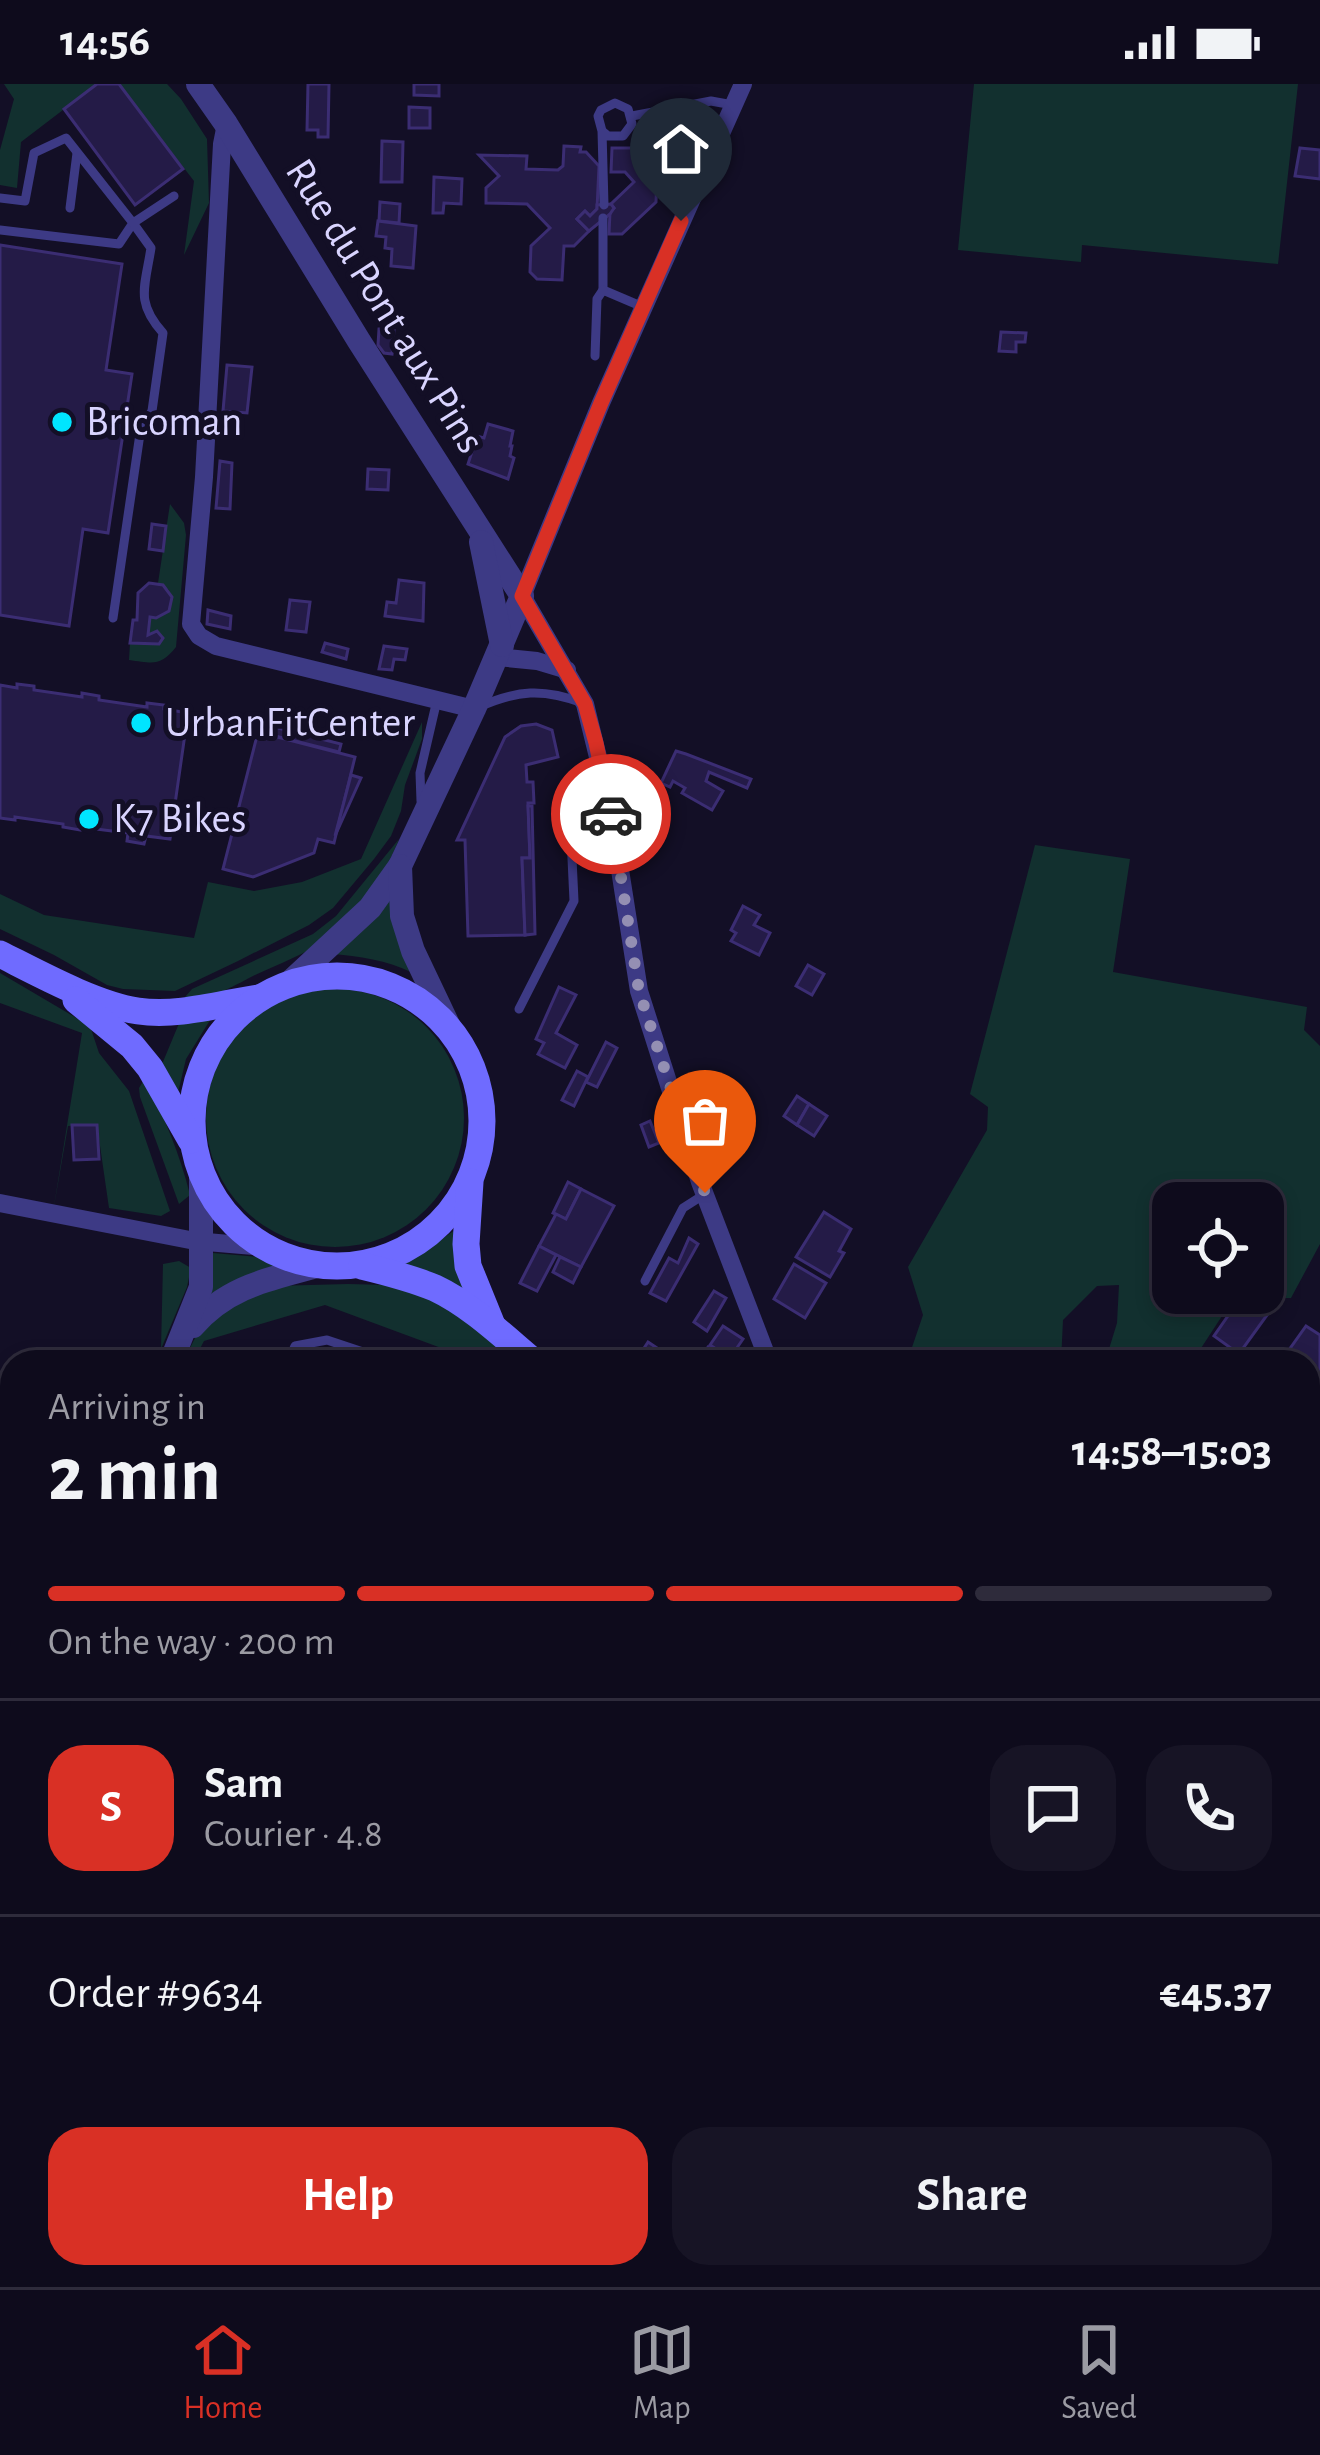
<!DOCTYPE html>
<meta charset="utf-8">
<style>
:root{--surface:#0e0b1c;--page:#171425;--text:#f1f3f6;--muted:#9b9ba3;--line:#2e2b3b;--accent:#d93025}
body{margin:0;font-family:"Alegreya Sans",sans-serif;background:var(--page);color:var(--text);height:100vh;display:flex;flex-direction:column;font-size:45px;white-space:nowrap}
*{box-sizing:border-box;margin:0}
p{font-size:39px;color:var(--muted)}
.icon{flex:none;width:66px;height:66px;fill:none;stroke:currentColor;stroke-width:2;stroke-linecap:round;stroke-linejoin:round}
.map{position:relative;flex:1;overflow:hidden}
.drawer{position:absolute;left:0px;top:1266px;width:1320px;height:939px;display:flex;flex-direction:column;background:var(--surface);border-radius:36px 36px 0 0;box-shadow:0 6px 18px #0003,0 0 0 3px var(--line)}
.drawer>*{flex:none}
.fabs{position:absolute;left:1152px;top:1098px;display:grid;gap:24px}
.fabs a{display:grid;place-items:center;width:132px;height:132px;border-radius:24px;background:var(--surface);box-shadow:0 6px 18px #0003,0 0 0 3px var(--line);font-size:60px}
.pin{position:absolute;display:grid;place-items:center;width:102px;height:102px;color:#fff;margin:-123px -51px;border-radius:50% 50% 50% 0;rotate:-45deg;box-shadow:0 0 12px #0007}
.pin .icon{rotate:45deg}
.courier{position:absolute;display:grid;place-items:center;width:120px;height:120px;margin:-60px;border:9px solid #d93025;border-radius:50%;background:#fff;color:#222;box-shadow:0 3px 15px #0007}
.overview em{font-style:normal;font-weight:700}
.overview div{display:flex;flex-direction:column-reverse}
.overview{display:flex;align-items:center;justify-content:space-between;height:204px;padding:0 48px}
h1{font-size:78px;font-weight:700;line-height:90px}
.bar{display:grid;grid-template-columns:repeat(4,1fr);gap:18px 12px;align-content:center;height:144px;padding:0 48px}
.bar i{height:15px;border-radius:9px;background:var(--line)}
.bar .on{background:var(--accent)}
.bar p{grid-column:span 4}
.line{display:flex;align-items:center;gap:30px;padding:0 48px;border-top:3px solid var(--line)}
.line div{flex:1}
.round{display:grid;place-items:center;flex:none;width:126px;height:126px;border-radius:36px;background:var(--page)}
.primary-button{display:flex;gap:24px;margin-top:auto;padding:24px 48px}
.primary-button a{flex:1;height:138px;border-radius:36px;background:var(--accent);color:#fff;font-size:48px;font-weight:700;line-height:138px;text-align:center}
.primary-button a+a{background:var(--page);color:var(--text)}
.status{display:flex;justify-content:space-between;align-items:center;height:84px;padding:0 60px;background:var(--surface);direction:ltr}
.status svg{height:33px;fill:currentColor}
.tab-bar{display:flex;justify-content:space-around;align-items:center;height:168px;border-top:3px solid var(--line);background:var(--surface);font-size:33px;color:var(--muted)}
.tab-bar a{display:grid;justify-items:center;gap:6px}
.tab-bar .on{color:var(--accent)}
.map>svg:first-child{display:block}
</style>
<div class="status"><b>14:56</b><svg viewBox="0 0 49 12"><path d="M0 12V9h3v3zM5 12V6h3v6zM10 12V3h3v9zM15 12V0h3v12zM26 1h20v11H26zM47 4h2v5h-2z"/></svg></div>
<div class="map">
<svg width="1320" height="2203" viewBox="0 0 1320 2203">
<rect width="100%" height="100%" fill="#130f26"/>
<!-- green -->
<g fill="#12302f">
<polygon points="4,0 97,0 21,58 17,104 0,101 0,66 14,15"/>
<polygon points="119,0 167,0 181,15 207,55 209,119 184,171 194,97"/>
<polygon points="974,0 1298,0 1278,180 1082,161 1081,178 958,166"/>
<path d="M170,420L184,439L186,451L176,563C160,583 153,579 129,576L130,559L159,560L163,555L158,547L148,551L150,533L163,531L172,520L169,506L158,499Z"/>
<polygon points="422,638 422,655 405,701 401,727 391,752 374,775 333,824 309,841 238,877 175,907 123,905 107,901 54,871 0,845 0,810 44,831 194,854 208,798 254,807 302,798 361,775"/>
<path d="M399,755C386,789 358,832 329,854C306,870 278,880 253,892C232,903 207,917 183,919L185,913L192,905L313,850L336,832Z"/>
<polygon points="1035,761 1130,775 1113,888 1307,923 1304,946 1320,962 1320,1160 1291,1214 1282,1214 1263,1201 1263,1119 1173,1119 1173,1209 1237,1209 1192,1278 1105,1278 1117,1239 1119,1201 1097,1202 1063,1236 1061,1278 907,1278 923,1231 908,1183 987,1046 988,1023 970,1010"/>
<path d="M393,806L413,889C386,876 360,872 330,870Z"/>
<polygon points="0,889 90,942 99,969 129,1007 170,1127 161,1132 109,1124 97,1041 68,1042 53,1128 82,949 0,919"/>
<circle cx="335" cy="1034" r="129"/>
<polygon points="215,928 186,975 176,1017 160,985 180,937"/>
<path d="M145,994C164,1033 180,1070 190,1111L179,1120L140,1013L139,1004Z"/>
<polygon points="458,1144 475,1219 399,1184"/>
<polygon points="213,1169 259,1173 281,1184 201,1223"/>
<polygon points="179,1177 191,1184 187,1203 161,1265 163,1180"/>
<polygon points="348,1200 387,1201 446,1219 515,1278 479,1278 325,1221 204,1257 193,1278 183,1278 196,1252 218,1229 272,1202"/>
</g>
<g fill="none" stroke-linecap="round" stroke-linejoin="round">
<!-- stream -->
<g stroke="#0c2248" stroke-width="6">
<polyline points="1308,2179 1320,2187"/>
<polyline points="928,2193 943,2203"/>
</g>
</g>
<!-- building -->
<g fill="#241b47" stroke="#3b2d73" stroke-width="3">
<polygon points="97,0 119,0 183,85 135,121 64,25"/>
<polygon points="308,0 329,0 328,53 318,53 318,46 307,46"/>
<polygon points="414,0 439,0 439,12 414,11"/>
<polygon points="409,23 430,24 430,44 409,44"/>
<polygon points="659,42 656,118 622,150 609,150 610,128 614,124 611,120 634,98 625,88 611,88 612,64 633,64 633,57 642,57"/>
<polygon points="382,57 403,58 402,98 381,98"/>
<polygon points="564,62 581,63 580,68 586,68 599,82 597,125 590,132 585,127 577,135 589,147 574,162 564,162 562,196 537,195 530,188 531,162 550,144 527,120 486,119 486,104 499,92 479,71 527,72 526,85 558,86 563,82"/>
<polygon points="1300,64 1320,66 1320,95 1295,92"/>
<polygon points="434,93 462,95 461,120 444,119 443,129 433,129"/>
<polygon points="380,118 400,120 399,139 379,137"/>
<polygon points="611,120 614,124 610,130 589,147 577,135 585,127 590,132 597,125 597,121"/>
<polygon points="378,137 416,142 413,184 391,182 392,165 385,164 386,153 376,152"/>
<polygon points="0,161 122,180 106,286 132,290 108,449 83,445 69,542 0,531"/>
<polygon points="379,245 394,246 392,270 384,269 378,261"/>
<polygon points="1001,248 1026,249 1025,258 1016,258 1016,268 999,267"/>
<polygon points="227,281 252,283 247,329 223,327"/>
<polygon points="488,340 513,347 510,362 512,362 510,372 514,374 508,395 468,380 477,352 484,354"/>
<polygon points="220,377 232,379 230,425 216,424"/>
<polygon points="368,385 389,386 388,406 367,405"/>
<polygon points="152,440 166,442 163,467 149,465"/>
<polygon points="399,496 424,499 423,537 385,532 387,518 396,519"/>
<polygon points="149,499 163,501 172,513 169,527 156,534 150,533 148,551 157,547 163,554 159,560 130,559 133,536 137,536 138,509"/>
<polygon points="290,516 310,518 306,548 286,546"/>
<polygon points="208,526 231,532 230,545 207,540"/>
<polygon points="325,559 348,565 346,575 322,568"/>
<polygon points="384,562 407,565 405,576 394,575 392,586 379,585"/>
<polygon points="17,600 34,602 34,606 82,613 82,609 99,612 99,616 147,623 147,619 164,621 164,625 188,629 170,755 146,752 144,760 127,757 128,749 80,743 80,746 63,743 63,740 15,733 15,736 0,734 0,601 17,604"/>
<polygon points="262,640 341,660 339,668 259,648"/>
<polygon points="536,640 552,646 558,673 526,681 527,698 533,698 534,719 528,719 530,774 522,774 525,851 468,852 465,756 457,756 505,653 521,642"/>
<polygon points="258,648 355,673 334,759 318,755 314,769 253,793 223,785"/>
<polygon points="676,667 686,670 751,695 747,704 709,688 706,697 723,707 712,726 682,709 685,704 673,697 670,703 661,699"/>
<polygon points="351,691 361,694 335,752"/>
<polygon points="528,722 532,722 535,850 525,851 522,774 530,774"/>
<polygon points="743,822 760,831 754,841 770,849 759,871 731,857 736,849 731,846"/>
<polygon points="808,881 824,890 812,911 796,902"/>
<polygon points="559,903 576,911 556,949 577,961 565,984 538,970 544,959 536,955"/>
<polygon points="606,958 617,964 597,1003 586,998"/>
<polygon points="577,987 588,993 574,1022 562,1016"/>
<polygon points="797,1012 809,1020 797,1041 784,1032"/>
<polygon points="809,1020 827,1032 814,1052 797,1041"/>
<polygon points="650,1037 659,1059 649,1063 641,1041"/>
<polygon points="72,1041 97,1041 99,1075 74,1076"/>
<polygon points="568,1098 581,1105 566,1135 553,1129"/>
<polygon points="581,1105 614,1122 581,1183 539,1162 556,1130 566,1135"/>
<polygon points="824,1128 851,1145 839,1167 844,1169 830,1193 796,1173"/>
<polygon points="689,1154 698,1160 666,1217 650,1209 669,1174 678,1179"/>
<polygon points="539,1162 556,1171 537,1207 520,1199"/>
<polygon points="560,1173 581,1183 573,1199 553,1188"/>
<polygon points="794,1180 826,1199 805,1234 774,1215"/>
<polygon points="714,1207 726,1214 707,1247 694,1238"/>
<polygon points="1244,1209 1258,1209 1275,1220 1239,1270 1214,1252"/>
<polygon points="723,1242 743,1255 730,1274 710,1261"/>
<polygon points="1306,1242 1320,1251 1320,1298 1308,1290 1308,1278 1291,1278 1284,1273"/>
<polygon points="648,1258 678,1278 635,1278"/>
<polygon points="708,1263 730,1278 698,1278"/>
<polygon points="1313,1399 1320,1407 1320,1428 1308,1436 1308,1402"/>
<polygon points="1308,1661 1320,1671 1320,1697 1316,1702 1308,1695"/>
<polygon points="1318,1857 1320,1858 1320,1906 1308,1899 1308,1876"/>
<polygon points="0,1879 12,1885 12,1941 0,1935"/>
<polygon points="1308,2088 1320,2096 1319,2126 1308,2119"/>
<polygon points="331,2193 361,2193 356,2203 326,2203"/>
<polygon points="648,2193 763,2193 761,2203 642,2203"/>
<polygon points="1198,2193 1235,2193 1228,2203 1198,2203 1202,2196"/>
</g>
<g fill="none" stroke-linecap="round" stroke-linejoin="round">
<!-- service -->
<g stroke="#3d3a85" stroke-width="9">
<polyline points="632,32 711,17 733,21"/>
<polyline points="602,47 608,52 623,52 632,40 628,25 615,19 601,26 598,32 602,47 604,121"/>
<polyline points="0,114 25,117 34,69 66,54 133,139 119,160 0,146"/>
<polyline points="70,124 77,69"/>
<polyline points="603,134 603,206 643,223"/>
<polyline points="595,272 597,215 603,206"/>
<path d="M113,534L141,343L152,327L163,249C135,218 145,203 151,164L133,139L174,112"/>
<path d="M479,623C517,606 543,604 583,619"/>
<polyline points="421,717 420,689 437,616"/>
<polyline points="519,925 574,817 570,732 610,722"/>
<polyline points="645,1197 683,1124 705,1110"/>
<polyline points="288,1278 295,1262 327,1256 393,1278"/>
<polyline points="0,1410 12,1415"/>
<polyline points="0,1569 12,1573"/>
<polyline points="0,2090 12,2097"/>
</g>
<!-- minor -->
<g stroke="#3d3a85" stroke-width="18">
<polyline points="743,0 601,319 522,512 585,620 610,722 639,907 700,1098 769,1278"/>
<polyline points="226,40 222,60 204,393 191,540 199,552 216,562 474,625"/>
<polyline points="497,573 537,577 567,586"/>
<polyline points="0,1119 195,1157 264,1163"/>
<polyline points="1308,1364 1320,1355"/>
<polyline points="1308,1950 1320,1960"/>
<polyline points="0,1970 12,1976"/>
<polyline points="458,2193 471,2203"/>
<polyline points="600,2203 607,2193"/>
<polyline points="1084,2203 1089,2193"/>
</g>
<!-- tertiary -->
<g stroke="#3d3a85" stroke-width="24">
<polyline points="198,0 226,40 359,257 522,512 474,625 400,782 370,824 287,901"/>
<polyline points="481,458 502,561"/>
<polyline points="400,782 402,832 413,867 452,949"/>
<path d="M193,1242C229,1201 271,1195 321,1181"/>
<polyline points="171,1278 201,1203 201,1088"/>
<polyline points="0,1632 12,1607"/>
</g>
<!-- secondary -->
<g stroke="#6f6bff" stroke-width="27">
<path d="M0,870C38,889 96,921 138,927C177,933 219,920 258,914"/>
<circle cx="337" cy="1037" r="145"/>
<polyline points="76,916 132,962 150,984 191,1056"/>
<polyline points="470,1098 466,1160 468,1182 492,1241"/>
<path d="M362,1182C387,1188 411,1194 435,1204C471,1221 503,1252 534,1278"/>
<polyline points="1308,1981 1320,1992"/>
</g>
</g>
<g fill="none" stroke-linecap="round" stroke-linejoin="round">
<!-- done -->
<polyline stroke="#948fb3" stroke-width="12" stroke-dasharray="0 21.6" points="611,730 639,907 705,1109"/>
<!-- route -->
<polyline stroke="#d93025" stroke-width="15" points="611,730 596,659 585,620 522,512 601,319 681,137"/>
</g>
<!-- markers -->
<g fill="#00e5ff" stroke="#130f26" stroke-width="4.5">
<circle cx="62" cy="338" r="12"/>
<circle cx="141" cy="639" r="12"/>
<circle cx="89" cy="735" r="12"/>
</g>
<g text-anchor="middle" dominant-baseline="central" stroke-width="10" stroke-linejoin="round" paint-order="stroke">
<!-- street labels -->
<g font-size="42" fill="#d9d4ff" stroke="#130f26">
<text transform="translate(385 222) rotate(58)">Rue du Pont aux Pins</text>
</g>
<!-- poi labels -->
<g font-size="42" fill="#d9d4ff" stroke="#130f26" text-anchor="start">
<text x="86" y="338">Bricoman</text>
<text x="165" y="639">UrbanFitCenter</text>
<text x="113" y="735">K7 Bikes</text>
</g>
</g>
</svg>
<div class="fabs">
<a><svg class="icon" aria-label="locate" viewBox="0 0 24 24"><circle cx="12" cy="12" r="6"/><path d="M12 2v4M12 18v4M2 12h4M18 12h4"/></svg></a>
</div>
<div class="pin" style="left:705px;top:1109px;background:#ea580c"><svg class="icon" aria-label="bag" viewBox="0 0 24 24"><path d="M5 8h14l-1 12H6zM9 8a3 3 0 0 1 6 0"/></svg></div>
<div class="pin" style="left:681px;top:137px;background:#1f2937"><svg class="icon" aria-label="home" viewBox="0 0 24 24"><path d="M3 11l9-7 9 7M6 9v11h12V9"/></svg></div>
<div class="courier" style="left:611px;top:730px"><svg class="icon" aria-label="car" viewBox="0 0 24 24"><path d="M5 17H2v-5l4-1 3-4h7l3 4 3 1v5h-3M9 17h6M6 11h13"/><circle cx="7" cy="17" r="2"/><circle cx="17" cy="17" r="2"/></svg></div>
<section class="drawer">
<div class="overview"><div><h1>2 min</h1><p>Arriving in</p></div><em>14:58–15:03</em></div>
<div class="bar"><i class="on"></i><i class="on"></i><i class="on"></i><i></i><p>On the way · 200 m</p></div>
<div class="line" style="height:216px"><b class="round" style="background:var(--accent);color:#fff">S</b><div><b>Sam</b><p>Courier · 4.8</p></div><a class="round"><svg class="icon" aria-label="chat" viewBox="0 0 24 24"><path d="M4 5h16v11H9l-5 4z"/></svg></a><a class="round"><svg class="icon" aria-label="phone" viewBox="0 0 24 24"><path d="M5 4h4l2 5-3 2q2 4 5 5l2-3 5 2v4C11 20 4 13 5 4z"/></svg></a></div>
<div class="line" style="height:156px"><div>Order #9634</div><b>€45.37</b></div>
<div class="primary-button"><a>Help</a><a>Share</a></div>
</section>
</div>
<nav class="tab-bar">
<a class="on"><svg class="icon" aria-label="home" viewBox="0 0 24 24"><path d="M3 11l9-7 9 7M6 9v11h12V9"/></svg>Home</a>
<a><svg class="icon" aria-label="map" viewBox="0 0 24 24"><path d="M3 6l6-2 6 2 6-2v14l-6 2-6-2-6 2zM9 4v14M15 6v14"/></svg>Map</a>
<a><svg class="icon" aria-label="saved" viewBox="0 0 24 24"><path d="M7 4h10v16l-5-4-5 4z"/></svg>Saved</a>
</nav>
